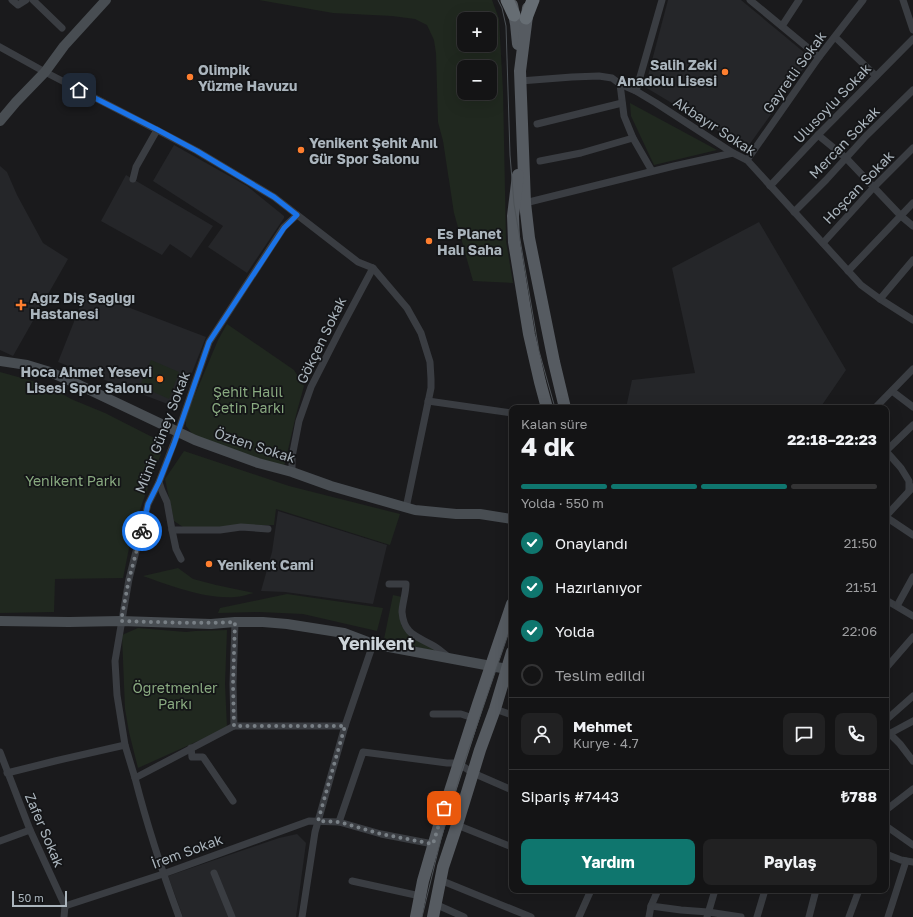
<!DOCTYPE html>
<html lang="tr">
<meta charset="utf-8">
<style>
:root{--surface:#141415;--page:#212122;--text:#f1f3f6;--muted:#9d9ea0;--line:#333334;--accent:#0f766e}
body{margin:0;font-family:"Golos Text",sans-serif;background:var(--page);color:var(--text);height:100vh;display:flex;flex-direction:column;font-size:15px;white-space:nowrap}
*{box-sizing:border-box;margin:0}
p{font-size:13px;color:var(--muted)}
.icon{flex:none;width:22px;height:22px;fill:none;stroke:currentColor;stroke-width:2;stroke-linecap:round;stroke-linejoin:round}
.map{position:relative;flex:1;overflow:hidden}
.drawer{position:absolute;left:509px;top:405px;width:380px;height:488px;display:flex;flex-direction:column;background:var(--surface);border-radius:8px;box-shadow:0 4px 16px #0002,0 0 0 1px var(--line)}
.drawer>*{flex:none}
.fabs{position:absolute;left:457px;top:12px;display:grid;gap:8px}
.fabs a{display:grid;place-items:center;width:40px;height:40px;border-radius:8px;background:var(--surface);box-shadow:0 4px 16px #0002,0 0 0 1px var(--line);font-size:20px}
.scale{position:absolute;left:12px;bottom:10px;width:55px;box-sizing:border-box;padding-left:4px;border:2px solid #abb5bd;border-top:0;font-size:11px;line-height:14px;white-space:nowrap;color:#abb5bd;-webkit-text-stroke:3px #141517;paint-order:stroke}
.pin{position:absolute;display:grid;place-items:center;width:34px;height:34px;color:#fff;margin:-17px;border-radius:8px;box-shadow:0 2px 6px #0006}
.courier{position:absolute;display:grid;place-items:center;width:40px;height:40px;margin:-20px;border:3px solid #1a73e8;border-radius:50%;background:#fff;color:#222;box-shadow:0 1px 5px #0007}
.overview em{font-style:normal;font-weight:700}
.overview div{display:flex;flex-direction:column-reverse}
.overview{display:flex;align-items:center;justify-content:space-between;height:68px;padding:0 12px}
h1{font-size:26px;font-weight:700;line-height:30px}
.bar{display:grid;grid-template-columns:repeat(4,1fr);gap:6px 4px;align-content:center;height:48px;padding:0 12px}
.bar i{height:5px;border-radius:3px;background:var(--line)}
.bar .active{background:var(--accent)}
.bar p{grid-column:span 4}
.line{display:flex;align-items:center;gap:10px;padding:0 12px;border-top:1px solid var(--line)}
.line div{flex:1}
.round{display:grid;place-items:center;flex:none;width:42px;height:42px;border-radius:8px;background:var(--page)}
ol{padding:0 12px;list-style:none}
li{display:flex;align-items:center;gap:12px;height:44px}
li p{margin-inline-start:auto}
li .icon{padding:4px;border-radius:50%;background:var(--accent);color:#fff;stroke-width:4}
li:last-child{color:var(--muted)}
li i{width:22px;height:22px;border:2px solid var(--line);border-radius:50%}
.action{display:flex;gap:8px;margin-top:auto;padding:8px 12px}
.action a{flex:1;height:46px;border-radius:8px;background:var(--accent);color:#fff;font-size:16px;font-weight:700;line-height:46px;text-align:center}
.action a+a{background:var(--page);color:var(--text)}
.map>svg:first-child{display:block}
</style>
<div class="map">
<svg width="913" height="917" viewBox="0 0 913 917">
<rect width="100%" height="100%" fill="#1a1a1c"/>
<!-- built -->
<g fill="#252629">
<polygon points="668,0 741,0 811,58 747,148 645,87"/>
<polygon points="174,145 247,186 284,216 284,218 247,273 208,247 223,226 153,181"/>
<polygon points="0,166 7,172 17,195 43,243 68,259 13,356 0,350"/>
<polygon points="126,175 213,226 191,258 170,244 162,255 101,221"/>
<polygon points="759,222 846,370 820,408 626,408 632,380 695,373 672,268"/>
<polygon points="91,293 206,337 178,408 58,362 85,294"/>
<polygon points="278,511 387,545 373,604 285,592 261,591 272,552"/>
<polygon points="297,834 306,843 296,917 183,917 168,876 279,838"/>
</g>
<!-- green -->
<g fill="#20281f" fill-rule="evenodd">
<path d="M259,0H492L499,19L503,91L506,241L513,283L473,281L454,213L443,141L438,122L436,53L434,40L427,25L415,19L392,16L333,13ZM464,19H490V45H464ZM464,67H490V93H464Z"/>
<polygon points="630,103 717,150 654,165 631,116"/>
<polygon points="227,324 294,370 304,386 296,415 284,467 194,436 186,426 186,416 218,340"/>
<polygon points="151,360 179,372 169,399 140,386"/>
<polygon points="0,372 47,385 71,399 105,413 162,442 164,446 143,501 132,533 123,578 55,579 54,612 0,613"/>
<polygon points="184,451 289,486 400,514 390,545 276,509 274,525 235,525 220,528 183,527 174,521 165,479"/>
<path d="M178,568L193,579L216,585L254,593C248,594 241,597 235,597C205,599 171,586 143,576Z"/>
<polygon points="287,594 383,608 377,631 303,614 259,612 218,613 220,608"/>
<polygon points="393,595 402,597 401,625 418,640 441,653 384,639"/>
<polygon points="138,628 186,632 195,631 227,630 225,684 227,728 138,768 129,732 125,709 122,635"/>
</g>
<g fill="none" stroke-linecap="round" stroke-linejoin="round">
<!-- street -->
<g stroke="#3a3d42" stroke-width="7">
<polyline points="12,0 18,5 26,0"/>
<polyline points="33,0 62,28"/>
<polyline points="750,0 819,57"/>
<polyline points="903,0 913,30"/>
<polyline points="782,26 799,0"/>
<polyline points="835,37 876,76"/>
<polyline points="0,47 45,72 157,130 197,151 274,197 358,262 373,268 407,308 421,333 430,362 431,379 431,388 406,508"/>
<polyline points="520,81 572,77 599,76 612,78 620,84 636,91 656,103 733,153 747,160 861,285 880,299 913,320"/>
<polyline points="620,84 624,116 633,138 652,171"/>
<polyline points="636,91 662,0"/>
<polyline points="537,124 622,103"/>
<polyline points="818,135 846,158 901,216 913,226"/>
<polyline points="747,160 819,57 863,0"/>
<polyline points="540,161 581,153 633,138"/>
<polyline points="133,179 136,167 157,130"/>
<polyline points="770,186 818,135 913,39"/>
<polyline points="525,203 674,166 733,153"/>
<polyline points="794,212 826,180 866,136 913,90"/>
<polyline points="823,243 874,187 913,148"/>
<polyline points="848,271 913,203"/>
<polyline points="880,299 913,260"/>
<polyline points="892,391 913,407"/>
<polyline points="428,401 512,413"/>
<polyline points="875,408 913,369"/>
<polyline points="886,451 901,468 909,481 909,490"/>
<polyline points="886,451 913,425"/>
<polyline points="292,472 292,457 299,421 311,387 340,330 373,268"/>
<polyline points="159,482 162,491 167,502 172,530 220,530 241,527 268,529"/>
<polyline points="886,516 913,487"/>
<polyline points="886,517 913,535"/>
<polyline points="172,530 176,549 181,559"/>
<path d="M389,584H406C406,593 402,605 402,612C404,635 417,636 434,646C439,649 444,654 449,657"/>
<polyline points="886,600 913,616"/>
<polyline points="897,606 913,577"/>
<polyline points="886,668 913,637"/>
<polyline points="495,709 512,715"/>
<polyline points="433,714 461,714 473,718"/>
<polyline points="886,720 913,696"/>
<polyline points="234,726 345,726"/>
<polyline points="886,730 900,744 913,761"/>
<polyline points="887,735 913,721"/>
<polyline points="191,748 192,757 203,757 233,801"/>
<polyline points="0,752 30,830 65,906 64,917"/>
<polyline points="7,773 55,761 125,745"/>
<polyline points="135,778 125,745 117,695 115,661 129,579 148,504 159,482 178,432 209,342 284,227 297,215"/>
<polyline points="886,810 913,789"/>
<polyline points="339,822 363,752 447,763 458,763 473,773 512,790"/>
<polyline points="457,825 512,847"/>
<polyline points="886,826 913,845"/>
<polyline points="0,841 30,830"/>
<polyline points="886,854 901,860 913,862"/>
<polyline points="214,873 232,917"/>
<polyline points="440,880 531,917"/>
<polyline points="352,881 420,896"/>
<polyline points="435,904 464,917"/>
<polyline points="65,906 163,874 309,821 339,822 381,834 433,844"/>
<polyline points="651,906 681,910 708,912 741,917"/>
<path d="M179,917C162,871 147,825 135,778L234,726L233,684L235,622"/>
<polyline points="302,917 315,832 345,726 373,644"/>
<polyline points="579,917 591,890"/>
<polyline points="649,917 651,906 658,890"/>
<polyline points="707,917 715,890"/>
<polyline points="757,917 765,890"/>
<polyline points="809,917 816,890"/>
<polyline points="849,917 859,890"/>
<polyline points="888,917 906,861"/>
</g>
<!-- secondary -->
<g stroke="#484d52" stroke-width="10">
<polyline points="0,121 16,102 45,72 64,46 106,0"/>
<polyline points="0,361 27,365 50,372 75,383 195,440 258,463 292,472 331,486 415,510 456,514 480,514 512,519"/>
<polyline points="0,621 69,622 121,621 211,624 235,622 263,622 287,624 344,633 373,644 507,669"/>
</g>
<!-- primary -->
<g stroke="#565b61" stroke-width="12">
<polyline points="512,5 516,24 518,44"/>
<polyline points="528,8 520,71 525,203 529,238 554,362 565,408"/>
<polyline points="518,175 513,216 514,242 529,334 540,382 547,408"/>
<polyline points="416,917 423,881 441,819 478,704 512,604"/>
<polyline points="433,917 443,867 457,825 480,750 495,709 512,652"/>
</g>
<!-- highway -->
<g stroke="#666d73" stroke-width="13">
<polyline points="507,0 514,15"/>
<polyline points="526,18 533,0"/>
</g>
<!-- tram -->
<g stroke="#4d5257" stroke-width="1">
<polyline points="498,0 502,8 506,26 510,155 514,204 539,351 555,408"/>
<polyline points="422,917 441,839 463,766 512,623"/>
</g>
</g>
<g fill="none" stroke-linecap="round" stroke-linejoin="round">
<!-- done -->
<path stroke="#787f85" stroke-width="4" stroke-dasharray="0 7.2" d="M142,531L129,579L121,621C159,622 197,624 235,622L233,684L234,726H345L318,821L339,822L381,834L433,844L444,808"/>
<!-- route -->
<polyline stroke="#1a73e8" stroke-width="5" points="79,90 158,130 197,151 274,197 297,215 284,228 209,342 174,444 159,482 148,504 142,531"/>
</g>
<!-- markers -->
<g fill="#ff7f2f" stroke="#141517" stroke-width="1.5">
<circle cx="725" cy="72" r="4"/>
<circle cx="190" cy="77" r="4"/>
<circle cx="301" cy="150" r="4"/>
<circle cx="429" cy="241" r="4"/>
<path d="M19 299h4v4h4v4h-4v4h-4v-4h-4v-4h4z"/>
<circle cx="160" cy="379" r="4"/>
<circle cx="209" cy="564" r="4"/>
</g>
<g text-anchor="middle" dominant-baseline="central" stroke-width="3.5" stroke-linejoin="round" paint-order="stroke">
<!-- poi labels -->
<g font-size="14" font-weight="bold" fill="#abb5bd" stroke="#141517" text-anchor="start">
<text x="717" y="64" text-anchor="end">Salih Zeki<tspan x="717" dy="16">Anadolu Lisesi</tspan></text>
<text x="198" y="69">Olimpik<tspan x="198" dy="16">Yüzme Havuzu</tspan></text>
<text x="309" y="142">Yenikent Şehit Anıl<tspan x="309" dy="16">Gür Spor Salonu</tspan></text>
<text x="437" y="233">Es Planet<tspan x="437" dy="16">Halı Saha</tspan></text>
<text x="30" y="297">Ağız Diş Sağlığı<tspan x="30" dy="16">Hastanesi</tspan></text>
<text x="152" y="371" text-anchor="end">Hoca Ahmet Yesevi<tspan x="152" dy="16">Lisesi Spor Salonu</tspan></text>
<text x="217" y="564">Yenikent Cami</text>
</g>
<!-- street labels -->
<g font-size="14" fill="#abb5bd" stroke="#141517">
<text transform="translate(794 72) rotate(-54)">Gayretli Sokak</text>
<text transform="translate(832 103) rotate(-46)">Ulusoylu Sokak</text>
<text transform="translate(715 126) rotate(33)">Akbayır Sokak</text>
<text transform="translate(844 142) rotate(-46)">Mercan Sokak</text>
<text transform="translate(858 187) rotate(-46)">Hoşcan Sokak</text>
<text transform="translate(321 340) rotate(-64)">Gökçen Sokak</text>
<text transform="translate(162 432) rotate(-69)">Münir Güney Sokak</text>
<text transform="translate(255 445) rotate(18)">Özten Sokak</text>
<text transform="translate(45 830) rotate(67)">Zafer Sokak</text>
<text transform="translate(187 851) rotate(-20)">İrem Sokak</text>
</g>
<!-- park labels -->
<g font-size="14" fill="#89aa80" stroke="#141517">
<text x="248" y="391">Şehit Halil<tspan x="248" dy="16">Çetin Parkı</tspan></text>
<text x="73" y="480">Yenikent Parkı</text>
<text x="175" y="687">Öğretmenler<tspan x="175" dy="16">Parkı</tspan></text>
</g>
<!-- district labels -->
<g font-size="18" font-weight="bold" fill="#ccd3d8" stroke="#141517">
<text x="376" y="643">Yenikent</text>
</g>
</g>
</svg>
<div class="fabs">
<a>+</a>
<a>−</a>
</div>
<div class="scale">50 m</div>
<div class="pin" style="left:444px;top:808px;background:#ea580c"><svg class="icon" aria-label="bag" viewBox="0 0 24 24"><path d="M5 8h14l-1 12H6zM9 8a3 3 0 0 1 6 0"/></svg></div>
<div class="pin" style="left:79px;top:90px;background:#1f2937"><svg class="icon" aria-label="home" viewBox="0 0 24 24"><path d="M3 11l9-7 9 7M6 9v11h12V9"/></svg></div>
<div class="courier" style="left:142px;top:531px"><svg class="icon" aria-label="bike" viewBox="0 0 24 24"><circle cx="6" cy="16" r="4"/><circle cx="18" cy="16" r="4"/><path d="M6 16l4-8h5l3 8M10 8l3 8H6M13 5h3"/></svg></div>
<section class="drawer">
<div class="overview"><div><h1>4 dk</h1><p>Kalan süre</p></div><em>22:18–22:23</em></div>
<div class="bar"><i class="active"></i><i class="active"></i><i class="active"></i><i></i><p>Yolda · 550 m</p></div>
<ol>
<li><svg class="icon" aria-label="check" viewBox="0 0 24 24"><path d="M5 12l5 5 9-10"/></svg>Onaylandı<p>21:50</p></li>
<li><svg class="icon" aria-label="check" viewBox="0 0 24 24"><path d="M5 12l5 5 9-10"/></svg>Hazırlanıyor<p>21:51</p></li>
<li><svg class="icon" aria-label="check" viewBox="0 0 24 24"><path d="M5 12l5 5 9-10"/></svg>Yolda<p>22:06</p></li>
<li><i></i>Teslim edildi</li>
</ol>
<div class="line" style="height:72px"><a class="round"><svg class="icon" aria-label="person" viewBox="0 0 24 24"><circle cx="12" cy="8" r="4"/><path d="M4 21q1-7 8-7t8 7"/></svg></a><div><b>Mehmet</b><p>Kurye · 4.7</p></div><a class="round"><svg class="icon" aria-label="chat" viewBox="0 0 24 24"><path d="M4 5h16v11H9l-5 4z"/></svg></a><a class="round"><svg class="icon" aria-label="phone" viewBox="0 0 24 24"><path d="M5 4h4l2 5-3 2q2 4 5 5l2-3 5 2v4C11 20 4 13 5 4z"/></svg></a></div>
<div class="line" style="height:52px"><div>Sipariş #7443</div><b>₺788</b></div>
<div class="action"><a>Yardım</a><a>Paylaş</a></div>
</section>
</div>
